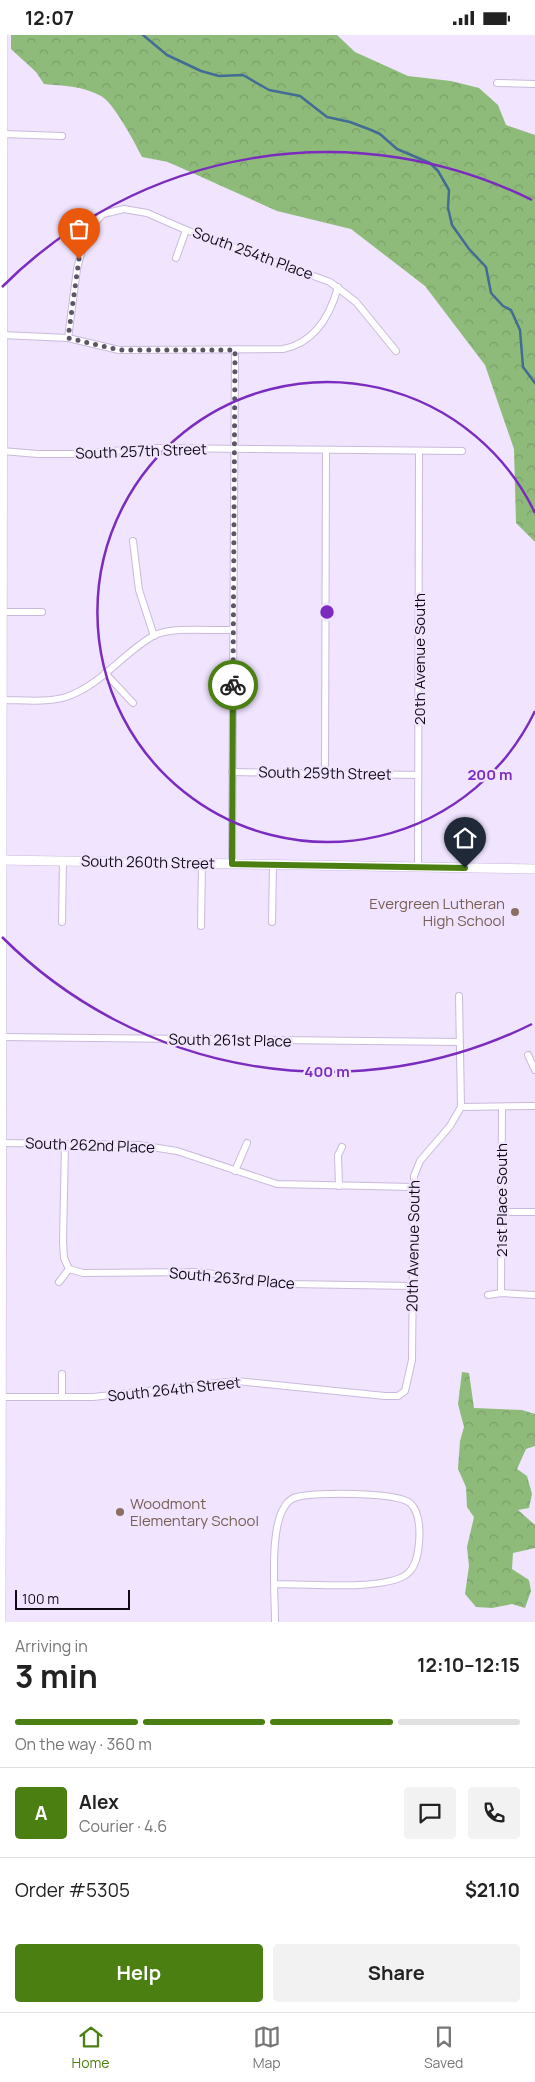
<!DOCTYPE html>
<meta charset="utf-8">
<style>
:root{--surface:#fff;--page:#f2f2f2;--text:#222;--muted:#767676;--line:#e0e0e0;--accent:#4c7f12}
body{margin:0;font-family:Manrope,sans-serif;background:var(--page);color:var(--text);height:100vh;display:flex;flex-direction:column;font-size:19px;white-space:nowrap}
*{box-sizing:border-box;margin:0}
p{font-size:16px;color:var(--muted)}
.icon{flex:none;width:28px;height:28px;fill:none;stroke:currentColor;stroke-width:2;stroke-linecap:round;stroke-linejoin:round}
.map{position:relative;height:1587px;overflow:hidden}
.panel{display:flex;flex-direction:column;background:var(--surface);flex:1}
.panel>*{flex:none}
.scale{position:absolute;left:15px;bottom:12px;width:115px;box-sizing:border-box;padding-left:5px;border:2px solid #100a15;border-top:0;font-size:14px;line-height:18px;white-space:nowrap;color:#100a15;-webkit-text-stroke:4px #f0e4ff;paint-order:stroke}
.pin{position:absolute;display:grid;place-items:center;width:42px;height:42px;color:#fff;margin:-51px -21px;border-radius:50% 50% 50% 0;rotate:-45deg;box-shadow:0 0 5px #0007}
.pin .icon{rotate:45deg}
.courier{position:absolute;display:grid;place-items:center;width:50px;height:50px;margin:-25px;border:4px solid #4c7f12;border-radius:50%;background:#fff;color:#222;box-shadow:0 1px 6px #0007}
.headline em{font-style:normal;font-weight:700}
.headline div{display:flex;flex-direction:column-reverse}
.headline{display:flex;align-items:center;justify-content:space-between;height:85px;padding:0 15px}
h1{font-size:32px;font-weight:700;line-height:38px}
.bar{display:grid;grid-template-columns:repeat(4,1fr);gap:8px 5px;align-content:center;height:60px;padding:0 15px}
.bar i{height:6px;border-radius:4px;background:var(--line)}
.bar .active{background:var(--accent)}
.bar p{grid-column:span 4}
.line{display:flex;align-items:center;gap:12px;padding:0 15px;border-top:1px solid var(--line)}
.line div{flex:1}
.round{display:grid;place-items:center;flex:none;width:52px;height:52px;border-radius:5px;background:var(--page)}
.button{display:flex;gap:10px;margin-top:auto;padding:10px 15px}
.button a{flex:1;height:58px;border-radius:5px;background:var(--accent);color:#fff;font-size:20px;font-weight:700;line-height:58px;text-align:center}
.button a+a{background:var(--page);color:var(--text)}
.status{display:flex;justify-content:space-between;align-items:center;height:35px;padding:0 25px;background:var(--surface);direction:ltr}
.status svg{height:14px;fill:currentColor}
.menu{display:flex;justify-content:space-around;align-items:center;height:70px;border-top:1px solid var(--line);background:var(--surface);font-size:14px;color:var(--muted)}
.menu a{display:grid;justify-items:center;gap:2px}
.menu .active{color:var(--accent)}
.map>svg:first-child{display:block}
</style>
<div class="status"><b>12:07</b><svg viewBox="0 0 49 12"><path d="M0 12V9h3v3zM5 12V6h3v6zM10 12V3h3v9zM15 12V0h3v12zM26 1h20v11H26zM47 4h2v5h-2z"/></svg></div>
<div class="map">
<svg width="535" height="1587" viewBox="0 0 535 1587">
<defs>
<pattern id="forest-crowns" width="20" height="18" patternUnits="userSpaceOnUse" patternTransform="scale(1.25)"><rect width="20" height="18" fill="#8fbb7a"/><path d="M2 6a3 3 0 1 1 6 0M12 15a3 3 0 1 1 6 0" fill="none" stroke="#7a9f69"/></pattern>
</defs>
<rect width="100%" height="100%" fill="#f0e4ff"/>
<!-- forest -->
<g fill="url(#forest-crowns)">
<path d="M11,0H337L355,17L408,41L451,46L479,53L498,70L506,90L535,100V507L516,488L514,414L485,330L425,251L351,194L277,176L168,127L142,122C135,108 114,68 101,61C83,51 64,51 44,49L36,37L11,14Z"/>
<polygon points="462,1337 469,1338 474,1373 522,1375 535,1379 535,1411 526,1414 517,1434 527,1441 532,1459 529,1473 518,1475 535,1490 535,1513 513,1518 512,1534 529,1545 531,1556 525,1573 512,1569 492,1573 476,1572 465,1559 469,1531 467,1512 474,1482 467,1472 466,1452 458,1434 460,1406 464,1392 458,1369"/>
</g>
<g fill="none" stroke-linecap="round" stroke-linejoin="round">
<!-- stream -->
<polyline stroke="#436c94" stroke-width="2.5" points="143,0 167,20 201,36 219,41 243,40 269,55 300,61 327,82 350,87 371,95 380,99 397,114 430,128 438,136 449,155 448,173 452,190 469,214 486,232 491,258 503,271 511,275 520,295 523,332 535,348"/>
<defs>
<g id="minor">
<polyline points="497,48 535,49"/>
<polyline points="3,99 62,101"/>
<polyline points="77,180 90,193"/>
<polyline points="176,223 186,195"/>
<path d="M2,300L68,303L119,315L283,314C314,308 330,281 338,252"/>
<polyline points="68,303 77,234 84,207 90,193 103,179 124,174 147,178 186,195 330,247 356,267 396,316"/>
<polyline points="2,416 38,419 76,419 149,413 462,416"/>
<polyline points="133,506 139,555 154,601"/>
<polyline points="1,577 42,577"/>
<polyline points="105,638 133,668"/>
<path d="M1,665C22,665 46,668 66,662C100,651 123,618 153,601C171,591 212,596 233,595"/>
<polyline points="232,737 418,740"/>
<polyline points="325,739 326,415"/>
<polyline points="232,829 235,315"/>
<polyline points="418,832 419,416"/>
<polyline points="62,887 63,826"/>
<polyline points="272,887 273,830"/>
<polyline points="201,891 202,828"/>
<polyline points="1,1002 459,1007"/>
<polyline points="528,1020 535,1035"/>
<polyline points="461,1072 535,1071"/>
<polyline points="1,1108 139,1110 177,1116 277,1149 413,1152"/>
<polyline points="65,1109 63,1207 64,1223 69,1234"/>
<polyline points="235,1136 247,1108"/>
<polyline points="339,1151 338,1120 342,1112"/>
<polyline points="501,1177 535,1177"/>
<polyline points="69,1234 83,1238 199,1237 289,1249 412,1251"/>
<polyline points="59,1247 69,1234"/>
<polyline points="501,1258 502,1072"/>
<polyline points="488,1260 501,1258 535,1260"/>
<polyline points="62,1339 62,1362"/>
<polyline points="1,1362 93,1362 237,1346 385,1361 398,1361 405,1356 412,1325 414,1141 420,1126 450,1091 461,1072 459,961"/>
<path d="M275,1549C304,1549 386,1556 407,1539C416,1532 418,1519 419,1508C420,1496 420,1477 410,1468C397,1457 314,1457 297,1462C292,1463 288,1466 285,1471C269,1493 275,1559 275,1587"/>
</g>
<g id="secondary">
<polyline points="1,825 535,834"/>
<polyline points="1,1587 3,0"/>
</g>
</defs>
<!-- minor casing -->
<use href="#minor" stroke="#c9badb" stroke-width="8"/>
<!-- secondary casing -->
<use href="#secondary" stroke="#c9badb" stroke-width="10"/>
<!-- minor -->
<use href="#minor" stroke="#fff" stroke-width="6"/>
<!-- secondary -->
<use href="#secondary" stroke="#fff" stroke-width="9"/>
</g>
<g fill="none" stroke-linecap="round" stroke-linejoin="round">
<!-- done -->
<polyline stroke="#5e5667" stroke-width="5" stroke-dasharray="0 9" points="79,224 68,303 119,315 235,315 233,650"/>
<!-- route -->
<polyline stroke="#4c7f12" stroke-width="6" points="233,650 232,829 465,833"/>
</g>
<!-- distance rings -->
<g fill="none" stroke="#7b2cbf" stroke-width="2.5">
<path d="M535 676A230 230 0 1 1 535 478"/>
<path d="M532 989A460 460 0 0 1 2 902M2 252A460 460 0 0 1 532 165"/>
</g>
<!-- markers -->
<g fill="#8d6e63" stroke="#f0e4ff" stroke-width="2">
<circle cx="515" cy="877" r="5"/>
<circle cx="120" cy="1477" r="5"/>
</g>
<g text-anchor="middle" dominant-baseline="central" stroke-width="4.5" stroke-linejoin="round" paint-order="stroke">
<!-- street labels -->
<g font-size="15" fill="#100a15" stroke="#f0e4ff">
<text transform="translate(253 218) rotate(20)">South 254th Place</text>
<text transform="translate(141 416) rotate(-2)">South 257th Street</text>
<text transform="translate(419 624) rotate(-90)">20th Avenue South</text>
<text transform="translate(325 738) rotate(1)">South 259th Street</text>
<text transform="translate(148 827) rotate(1)">South 260th Street</text>
<text transform="translate(230 1005) rotate(1)">South 261st Place</text>
<text transform="translate(90 1110) rotate(2)">South 262nd Place</text>
<text transform="translate(501 1165) rotate(-90)">21st Place South</text>
<text transform="translate(413 1211) rotate(-89)">20th Avenue South</text>
<text transform="translate(232 1243) rotate(5)">South 263rd Place</text>
<text transform="translate(174 1354) rotate(-6)">South 264th Street</text>
</g>
<!-- education labels -->
<g font-size="15" fill="#785e54" stroke="#f0e4ff" text-anchor="end">
<text x="505" y="868">Evergreen Lutheran<tspan x="505" dy="17">High School</tspan></text>
<text x="130" y="1468" text-anchor="start">Woodmont<tspan x="130" dy="17">Elementary School</tspan></text>
</g>
</g>
<circle cx="327" cy="577" r="8" fill="#7b2cbf" stroke="#f0e4ff" stroke-width="2.5"/>
<g font-size="15" text-anchor="middle" font-weight="bold" fill="#7b2cbf" stroke="#f0e4ff" stroke-width="4.5" stroke-linejoin="round" paint-order="stroke">
<text x="490" y="745">200 m</text>
<text x="327" y="1042">400 m</text>
</g>
</svg>
<div class="scale">100 m</div>
<div class="pin" style="left:79px;top:224px;background:#ea580c"><svg class="icon" aria-label="bag" viewBox="0 0 24 24"><path d="M5 8h14l-1 12H6zM9 8a3 3 0 0 1 6 0"/></svg></div>
<div class="pin" style="left:465px;top:833px;background:#1f2937"><svg class="icon" aria-label="home" viewBox="0 0 24 24"><path d="M3 11l9-7 9 7M6 9v11h12V9"/></svg></div>
<div class="courier" style="left:233px;top:650px"><svg class="icon" aria-label="bike" viewBox="0 0 24 24"><circle cx="6" cy="16" r="4"/><circle cx="18" cy="16" r="4"/><path d="M6 16l4-8h5l3 8M10 8l3 8H6M13 5h3"/></svg></div>
</div>
<section class="panel">
<div class="headline"><div><h1>3 min</h1><p>Arriving in</p></div><em>12:10–12:15</em></div>
<div class="bar"><i class="active"></i><i class="active"></i><i class="active"></i><i></i><p>On the way · 360 m</p></div>
<div class="line" style="height:90px"><b class="round" style="background:var(--accent);color:#fff">A</b><div><b>Alex</b><p>Courier · 4.6</p></div><a class="round"><svg class="icon" aria-label="chat" viewBox="0 0 24 24"><path d="M4 5h16v11H9l-5 4z"/></svg></a><a class="round"><svg class="icon" aria-label="phone" viewBox="0 0 24 24"><path d="M5 4h4l2 5-3 2q2 4 5 5l2-3 5 2v4C11 20 4 13 5 4z"/></svg></a></div>
<div class="line" style="height:65px"><div>Order #5305</div><b>$21.10</b></div>
<div class="button"><a>Help</a><a>Share</a></div>
</section>
<nav class="menu">
<a class="active"><svg class="icon" aria-label="home" viewBox="0 0 24 24"><path d="M3 11l9-7 9 7M6 9v11h12V9"/></svg>Home</a>
<a><svg class="icon" aria-label="map" viewBox="0 0 24 24"><path d="M3 6l6-2 6 2 6-2v14l-6 2-6-2-6 2zM9 4v14M15 6v14"/></svg>Map</a>
<a><svg class="icon" aria-label="saved" viewBox="0 0 24 24"><path d="M7 4h10v16l-5-4-5 4z"/></svg>Saved</a>
</nav>
